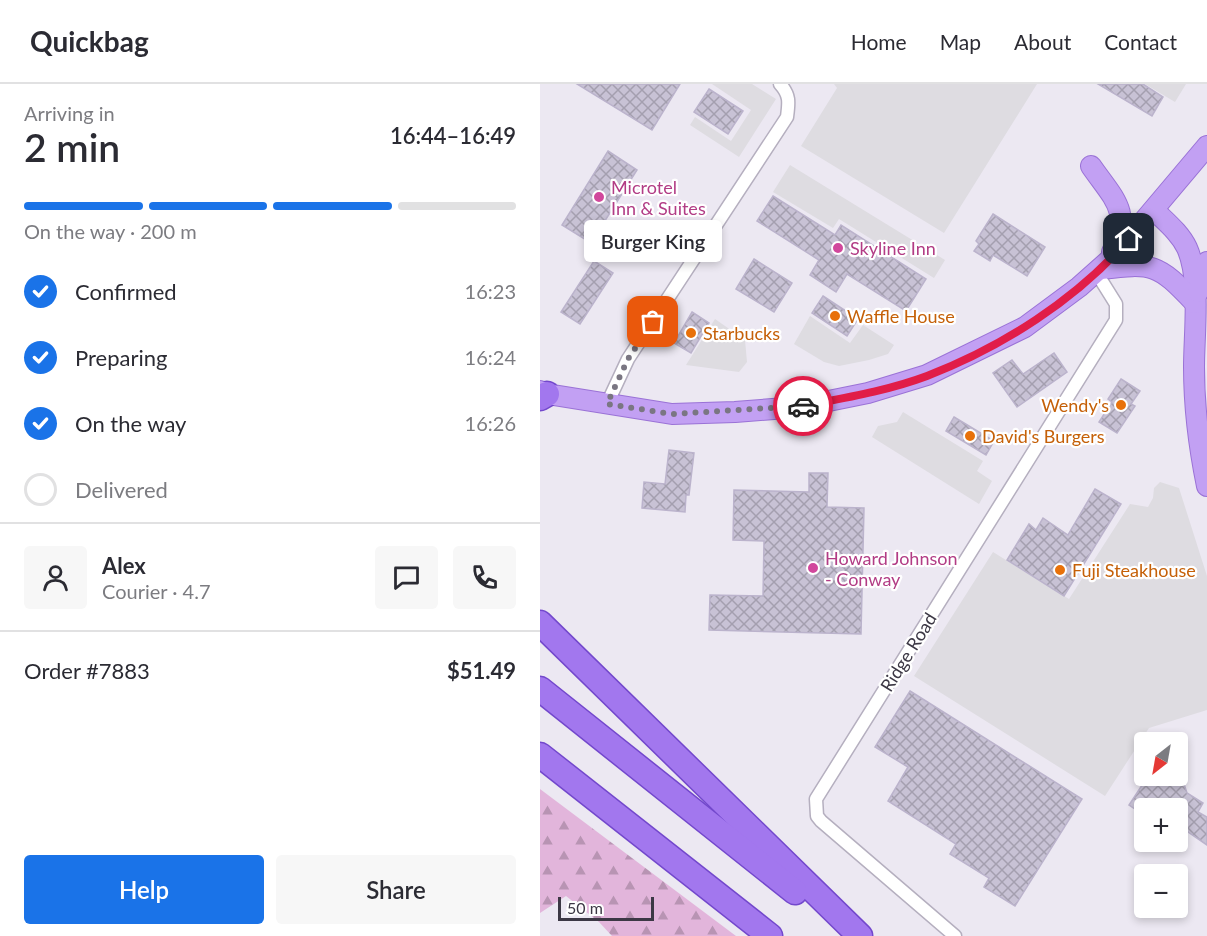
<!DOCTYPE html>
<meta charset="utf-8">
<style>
:root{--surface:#fff;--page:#f7f7f7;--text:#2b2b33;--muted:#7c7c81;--line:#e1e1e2;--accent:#1a73e8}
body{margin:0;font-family:Lato,sans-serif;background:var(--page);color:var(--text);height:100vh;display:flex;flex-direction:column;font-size:22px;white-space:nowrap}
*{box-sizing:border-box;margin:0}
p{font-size:20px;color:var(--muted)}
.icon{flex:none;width:33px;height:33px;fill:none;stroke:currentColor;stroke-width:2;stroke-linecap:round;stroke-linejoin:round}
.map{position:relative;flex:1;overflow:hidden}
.details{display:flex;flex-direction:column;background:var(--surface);width:540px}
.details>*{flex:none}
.needle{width:39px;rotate:211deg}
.buttons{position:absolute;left:594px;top:648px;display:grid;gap:12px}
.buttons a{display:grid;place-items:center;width:54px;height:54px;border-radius:6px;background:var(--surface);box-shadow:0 3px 9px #0003;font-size:30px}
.scale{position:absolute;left:18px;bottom:15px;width:96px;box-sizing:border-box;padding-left:6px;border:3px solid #3c3845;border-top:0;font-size:16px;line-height:21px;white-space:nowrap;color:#3c3845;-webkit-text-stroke:4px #fff;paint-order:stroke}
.pin{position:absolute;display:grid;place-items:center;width:51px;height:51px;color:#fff;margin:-26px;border-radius:12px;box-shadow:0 3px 9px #0006}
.courier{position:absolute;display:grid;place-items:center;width:60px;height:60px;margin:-30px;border:4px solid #e11d48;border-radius:50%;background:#fff;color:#222;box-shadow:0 2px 8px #0007}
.bubble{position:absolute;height:42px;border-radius:6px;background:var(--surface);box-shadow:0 3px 9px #0003;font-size:20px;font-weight:600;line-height:42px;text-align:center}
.summary em{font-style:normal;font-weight:600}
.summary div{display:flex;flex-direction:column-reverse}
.summary{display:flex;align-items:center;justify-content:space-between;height:102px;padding:0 24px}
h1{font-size:39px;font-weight:600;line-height:45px}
.bar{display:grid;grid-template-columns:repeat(4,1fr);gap:9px 6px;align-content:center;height:72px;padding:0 24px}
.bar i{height:8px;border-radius:4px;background:var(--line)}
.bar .on{background:var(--accent)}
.bar p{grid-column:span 4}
.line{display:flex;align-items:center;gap:15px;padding:0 24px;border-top:2px solid var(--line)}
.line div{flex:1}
.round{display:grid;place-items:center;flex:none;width:63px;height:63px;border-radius:6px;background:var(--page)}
ol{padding:0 24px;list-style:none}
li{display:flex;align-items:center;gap:18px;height:66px}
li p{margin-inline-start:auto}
li .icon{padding:6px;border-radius:50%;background:var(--accent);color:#fff;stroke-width:4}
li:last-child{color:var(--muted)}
li i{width:33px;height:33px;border:3px solid var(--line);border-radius:50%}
.button{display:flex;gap:12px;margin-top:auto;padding:12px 24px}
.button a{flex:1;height:69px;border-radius:6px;background:var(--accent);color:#fff;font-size:24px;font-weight:600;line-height:69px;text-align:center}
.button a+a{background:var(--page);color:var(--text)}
header{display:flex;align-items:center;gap:36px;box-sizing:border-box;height:84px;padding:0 30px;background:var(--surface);border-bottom:2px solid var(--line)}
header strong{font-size:28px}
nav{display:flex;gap:33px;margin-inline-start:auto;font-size:21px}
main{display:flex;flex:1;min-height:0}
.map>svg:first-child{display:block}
</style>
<header>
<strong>Quickbag</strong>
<nav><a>Home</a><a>Map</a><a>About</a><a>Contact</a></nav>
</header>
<main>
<section class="details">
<div class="summary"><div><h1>2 min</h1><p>Arriving in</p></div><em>16:44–16:49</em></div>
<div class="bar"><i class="on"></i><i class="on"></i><i class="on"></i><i></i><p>On the way · 200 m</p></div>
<ol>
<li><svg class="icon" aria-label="check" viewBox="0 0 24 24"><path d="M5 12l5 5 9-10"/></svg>Confirmed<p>16:23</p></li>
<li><svg class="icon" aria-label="check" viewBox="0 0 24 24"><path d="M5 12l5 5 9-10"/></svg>Preparing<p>16:24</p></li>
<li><svg class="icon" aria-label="check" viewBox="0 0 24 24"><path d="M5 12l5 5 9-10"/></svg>On the way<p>16:26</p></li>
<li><i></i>Delivered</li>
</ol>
<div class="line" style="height:108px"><a class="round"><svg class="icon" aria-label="person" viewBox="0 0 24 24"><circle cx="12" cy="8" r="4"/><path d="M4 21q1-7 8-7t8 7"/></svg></a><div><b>Alex</b><p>Courier · 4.7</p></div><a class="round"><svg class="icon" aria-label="chat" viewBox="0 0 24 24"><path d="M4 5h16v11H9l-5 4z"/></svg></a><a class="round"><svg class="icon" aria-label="phone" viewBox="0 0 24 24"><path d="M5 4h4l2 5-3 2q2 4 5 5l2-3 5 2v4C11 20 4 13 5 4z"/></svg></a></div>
<div class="line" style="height:78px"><div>Order #7883</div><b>$51.49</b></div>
<div class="button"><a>Help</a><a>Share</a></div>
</section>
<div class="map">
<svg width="667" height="852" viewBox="0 0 667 852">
<defs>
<pattern id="forest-firs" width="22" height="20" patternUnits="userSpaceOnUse" patternTransform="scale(1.5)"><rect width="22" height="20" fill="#e2b5db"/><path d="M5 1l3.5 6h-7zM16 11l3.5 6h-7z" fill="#b894b3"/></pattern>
<pattern id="building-cross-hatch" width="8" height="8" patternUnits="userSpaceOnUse" patternTransform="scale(1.5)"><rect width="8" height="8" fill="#c8c2d5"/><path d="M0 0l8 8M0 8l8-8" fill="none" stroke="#a49faf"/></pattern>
</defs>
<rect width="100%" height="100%" fill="#ece8f2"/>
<!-- forest -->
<polygon fill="url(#forest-firs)" points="0,705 196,852 72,852 59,838 26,812 0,829"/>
<!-- parking -->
<g fill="#dedce1">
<polygon points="172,0 212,0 236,15 199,73 150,41 155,33 191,57 211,26"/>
<polygon points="294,0 497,0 404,149 261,62 297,4"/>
<polygon points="605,0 646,0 635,18"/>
<polygon points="250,81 405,176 394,194 299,135 293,144 233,108"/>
<polygon points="270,232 310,259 323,241 354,261 348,270 329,276 299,282 284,278 254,260"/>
<polygon points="175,235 205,256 207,278 199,288 146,281"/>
<polygon points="363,328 443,377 437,387 452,397 439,420 332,353 338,342 357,338"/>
<polygon points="620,398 639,404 667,492 667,626 609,644 565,712 374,592 453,468 529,515 590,420 608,423 613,414 614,404"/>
</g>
<!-- building -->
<g fill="url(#building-cross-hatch)" stroke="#bbb3cc" stroke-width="1.5">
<polygon points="37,0 140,0 112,46"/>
<polygon points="558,0 603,0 623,13 612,32"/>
<polygon points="169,5 203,27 188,50 154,28"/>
<polygon points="68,67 97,86 51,159 22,141"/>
<polygon points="233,112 295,151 301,141 386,195 366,227 307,190 296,208 270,191 279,176 217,137"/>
<polygon points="453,130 505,163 487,192 453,171 450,177 434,167 439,160 436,157"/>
<polygon points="214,175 252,199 234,228 196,205"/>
<polygon points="54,177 73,189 40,240 21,228"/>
<polygon points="283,212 318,235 307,252 272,229"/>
<polygon points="152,228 169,239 151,269 134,259"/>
<polygon points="514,269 527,288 477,323 453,289 472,276 483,290"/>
<polygon points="581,295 600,307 591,320 595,322 577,349 559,338 572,318 568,315"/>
<polygon points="414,333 454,357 446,371 406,347"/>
<polygon points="129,366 154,369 149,411 146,411 145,428 102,424 104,398 125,400"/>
<polygon points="269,389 288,389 287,423 324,424 321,550 169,546 170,511 223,512 224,457 193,456 194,406 269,408"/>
<polygon points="555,405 581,420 524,512 467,476 489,440 496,446 503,434 528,451"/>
<polygon points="370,607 542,715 475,822 444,803 449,794 410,770 416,760 348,717 368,683 335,663"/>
<polygon points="608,692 621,692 629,697 640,698 644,700 647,709 663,719 658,728 667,733 667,761 638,741 638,724 604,724 604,731 589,721"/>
</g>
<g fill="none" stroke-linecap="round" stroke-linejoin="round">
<defs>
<g id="minor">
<path d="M67,320L88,275L247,33C249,18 250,11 240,0"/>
<polyline points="415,852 281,737 277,732 276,715 576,236 576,220 556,188"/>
</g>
<g id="primary">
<path d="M551,82C573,114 593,128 572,168"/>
<path d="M614,126C626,138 640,149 647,164C661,195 654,249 654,283C654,322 659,363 667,402"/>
<path d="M560,185C614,179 617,179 655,219"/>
<polyline points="658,208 667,178"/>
<polyline points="0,307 7,310 132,330 195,328 259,323 328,309 387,291 485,243 539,203 575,171 667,62"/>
</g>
<g id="motorway">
<polyline points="0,314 7,310"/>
<polyline points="0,539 320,852"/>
<polyline points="0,605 255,808"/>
<polyline points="0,671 230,852"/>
</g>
</defs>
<!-- minor casing -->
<use href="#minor" stroke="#b5afbf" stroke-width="15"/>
<!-- primary casing -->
<use href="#primary" stroke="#9a72d6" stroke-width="22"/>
<!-- motorway casing -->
<use href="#motorway" stroke="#7348cc" stroke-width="27"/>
<!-- minor -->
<use href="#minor" stroke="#fff" stroke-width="12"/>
<!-- primary -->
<use href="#primary" stroke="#c2a0f3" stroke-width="20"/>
<!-- motorway -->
<use href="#motorway" stroke="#a277ee" stroke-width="24"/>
</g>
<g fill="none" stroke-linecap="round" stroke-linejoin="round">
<!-- done -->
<polyline stroke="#7a7682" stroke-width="6" stroke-dasharray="0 10.8" points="113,238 88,275 67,320 132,330 263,322"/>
<!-- route -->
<path stroke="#e11d48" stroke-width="8" d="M263,322C304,314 347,307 387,292C462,263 536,216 589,155"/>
</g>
<!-- markers -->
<g fill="#d1479c" stroke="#fff" stroke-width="2">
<circle cx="59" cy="113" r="6"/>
<circle cx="298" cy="164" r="6"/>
<circle cx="273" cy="484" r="6"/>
</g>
<g fill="#e8710a" stroke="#fff" stroke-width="2">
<circle cx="295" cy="232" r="6"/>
<circle cx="151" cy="249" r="6"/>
<circle cx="581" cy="321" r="6"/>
<circle cx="430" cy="352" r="6"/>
<circle cx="520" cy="486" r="6"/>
</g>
<g text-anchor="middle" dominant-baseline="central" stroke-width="4.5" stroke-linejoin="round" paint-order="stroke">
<!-- hotel labels -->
<g font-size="18" fill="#b23c85" stroke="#fff" text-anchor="start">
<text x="71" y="103">Microtel<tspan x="71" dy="21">Inn &amp; Suites</tspan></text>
<text x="310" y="164">Skyline Inn</text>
<text x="285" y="474">Howard Johnson<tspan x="285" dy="21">- Conway</tspan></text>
</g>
<!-- food labels -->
<g font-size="18" fill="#c56008" stroke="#fff" text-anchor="start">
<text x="307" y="232">Waffle House</text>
<text x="163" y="249">Starbucks</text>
<text x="569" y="321" text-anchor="end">Wendy's</text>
<text x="442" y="352">David's Burgers</text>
<text x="532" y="486">Fuji Steakhouse</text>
</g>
<!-- street labels -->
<g font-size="18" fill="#3c3845" stroke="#fff">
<text transform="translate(368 568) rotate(-58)">Ridge Road</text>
</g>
</g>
</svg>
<div class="buttons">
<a><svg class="needle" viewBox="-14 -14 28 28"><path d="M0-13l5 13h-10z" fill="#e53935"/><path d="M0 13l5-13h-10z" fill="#7c7c81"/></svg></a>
<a>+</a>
<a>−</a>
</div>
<div class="scale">50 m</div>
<div class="pin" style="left:113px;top:238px;background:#ea580c"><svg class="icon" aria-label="bag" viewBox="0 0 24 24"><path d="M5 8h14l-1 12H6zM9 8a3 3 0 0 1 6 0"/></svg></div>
<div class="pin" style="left:589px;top:155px;background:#1f2937"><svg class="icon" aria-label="home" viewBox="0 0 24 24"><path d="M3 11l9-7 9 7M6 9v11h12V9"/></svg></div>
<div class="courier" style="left:263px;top:322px"><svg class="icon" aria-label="car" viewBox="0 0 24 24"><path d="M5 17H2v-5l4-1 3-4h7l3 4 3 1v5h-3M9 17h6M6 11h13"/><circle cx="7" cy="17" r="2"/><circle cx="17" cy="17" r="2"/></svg></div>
<div class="bubble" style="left:44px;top:136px;width:138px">Burger King</div>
</div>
</main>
